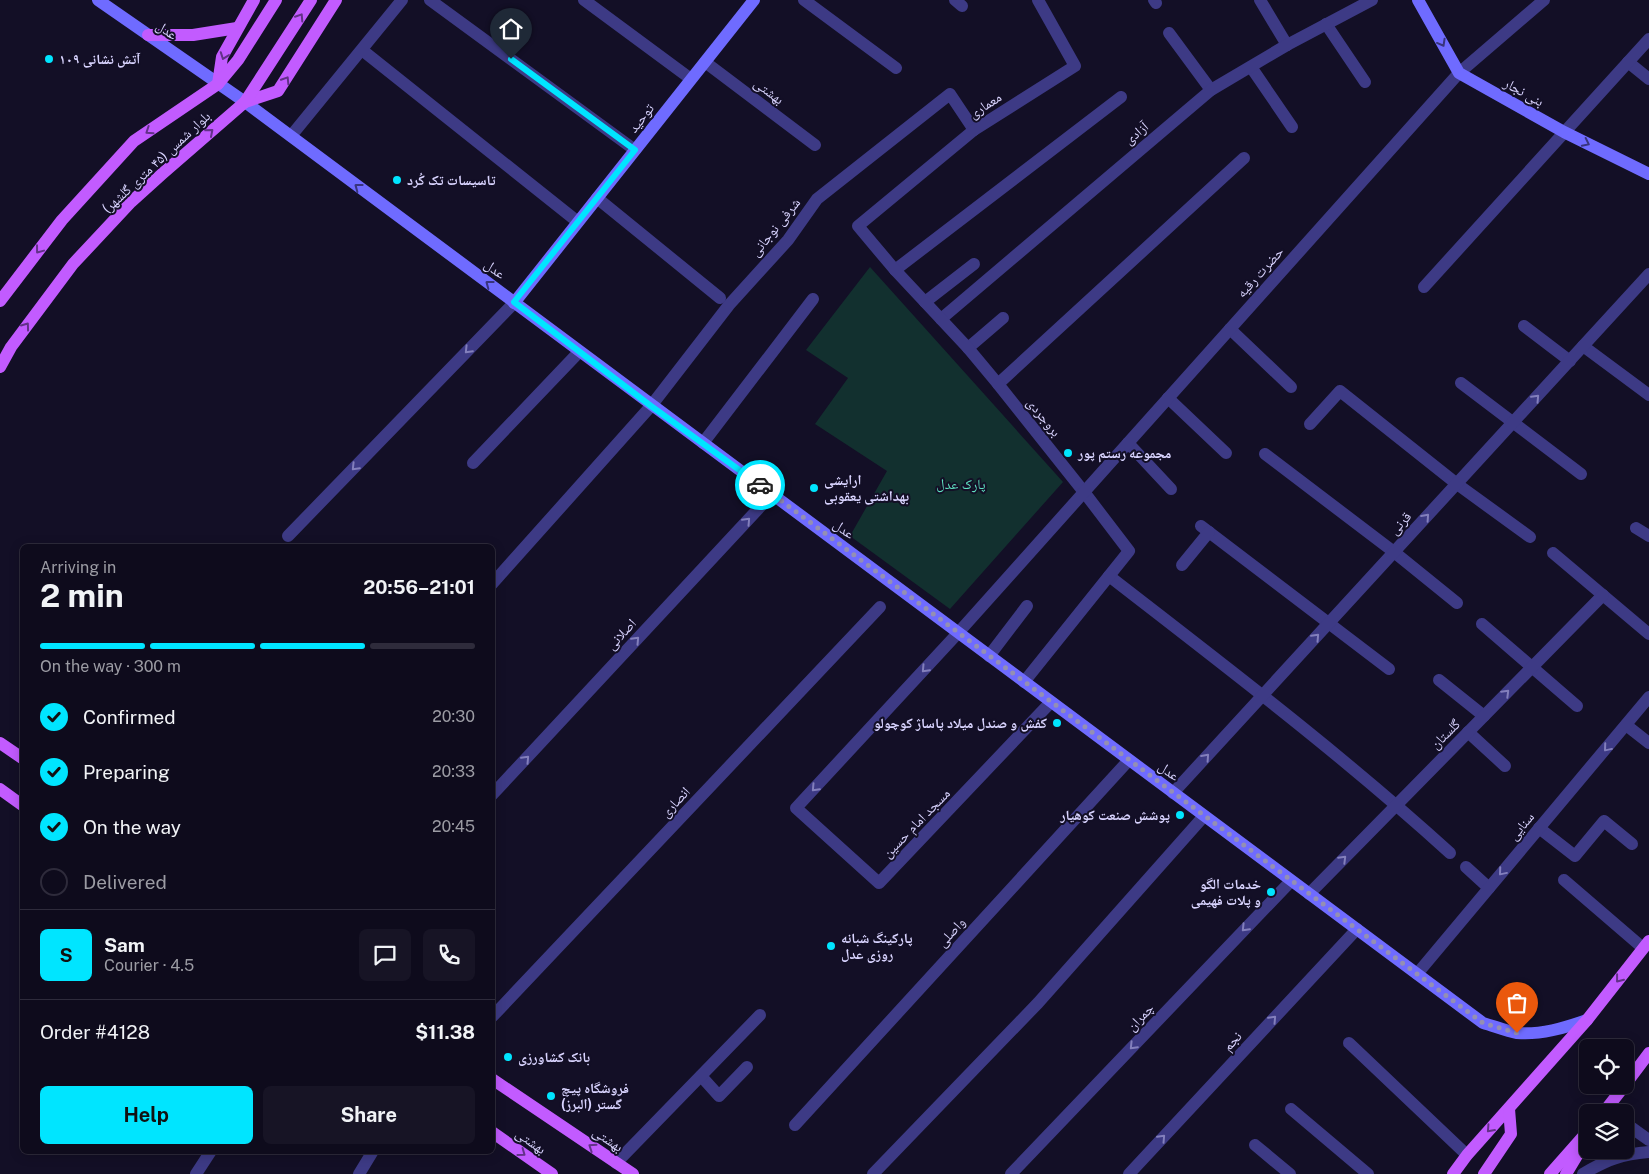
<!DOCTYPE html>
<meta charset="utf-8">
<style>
:root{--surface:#0e0b1c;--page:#171425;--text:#f1f3f6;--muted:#9b9ba3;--line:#2e2b3b;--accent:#00e5ff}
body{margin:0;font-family:"Public Sans","Noto Naskh Arabic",sans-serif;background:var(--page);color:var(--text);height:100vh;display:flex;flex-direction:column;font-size:19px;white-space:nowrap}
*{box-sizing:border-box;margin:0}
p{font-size:16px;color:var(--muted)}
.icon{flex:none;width:28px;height:28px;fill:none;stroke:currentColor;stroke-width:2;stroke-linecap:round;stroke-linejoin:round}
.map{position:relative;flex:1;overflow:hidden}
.details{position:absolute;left:20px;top:544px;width:475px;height:610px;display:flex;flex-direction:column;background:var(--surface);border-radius:8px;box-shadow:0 2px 12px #0003,0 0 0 1px var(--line)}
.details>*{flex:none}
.tools{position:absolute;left:1579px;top:1039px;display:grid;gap:10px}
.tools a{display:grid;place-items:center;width:55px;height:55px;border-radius:8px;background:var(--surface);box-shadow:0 2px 12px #0003,0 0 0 1px var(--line);font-size:25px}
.pin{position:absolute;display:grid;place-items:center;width:42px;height:42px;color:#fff;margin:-51px -21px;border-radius:50% 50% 50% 0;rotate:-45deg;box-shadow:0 0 5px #0007}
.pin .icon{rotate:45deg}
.courier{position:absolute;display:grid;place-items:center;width:50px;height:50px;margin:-25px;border:4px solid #00e5ff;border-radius:50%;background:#fff;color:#222;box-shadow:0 1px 6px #0007}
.head em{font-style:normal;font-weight:700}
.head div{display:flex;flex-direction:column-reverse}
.head{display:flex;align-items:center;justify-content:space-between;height:85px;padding:0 20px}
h1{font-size:32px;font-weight:700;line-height:38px}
.bar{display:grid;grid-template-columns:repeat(4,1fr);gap:8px 5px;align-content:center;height:60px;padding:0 20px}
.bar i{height:6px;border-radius:4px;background:var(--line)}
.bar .selected{background:var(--accent)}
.bar p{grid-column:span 4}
.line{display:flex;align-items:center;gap:12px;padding:0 20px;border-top:1px solid var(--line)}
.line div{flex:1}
.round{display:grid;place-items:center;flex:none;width:52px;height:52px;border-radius:8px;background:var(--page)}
ol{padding:0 20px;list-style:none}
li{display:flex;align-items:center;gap:15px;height:55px}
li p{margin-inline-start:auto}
li .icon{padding:5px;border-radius:50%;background:var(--accent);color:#111;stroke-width:4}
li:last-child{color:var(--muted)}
li i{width:28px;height:28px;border:2px solid var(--line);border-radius:50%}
.primary-button{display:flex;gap:10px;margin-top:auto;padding:10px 20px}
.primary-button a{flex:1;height:58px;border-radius:8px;background:var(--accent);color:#111;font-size:20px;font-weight:700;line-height:58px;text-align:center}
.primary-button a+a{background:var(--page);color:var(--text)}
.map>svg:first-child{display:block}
</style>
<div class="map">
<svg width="1649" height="1174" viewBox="0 0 1649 1174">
<rect width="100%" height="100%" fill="#130f26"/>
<!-- green -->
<polygon fill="#12302f" points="870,267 1063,482 950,609 850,536 887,471 815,424 848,378 806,350"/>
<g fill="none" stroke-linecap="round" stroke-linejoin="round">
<!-- street -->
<g stroke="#3d3a85" stroke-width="12">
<polyline points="430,0 635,150"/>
<polyline points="584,0 691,79"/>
<polyline points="804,0 896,68"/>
<polyline points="955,0 962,6"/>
<polyline points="1154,0 1156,3"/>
<polyline points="1260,0 1287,45"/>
<polyline points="1326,24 1365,82"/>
<polyline points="1169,33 1211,90"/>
<polyline points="362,50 578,222"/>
<polyline points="705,62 815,145"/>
<polyline points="1628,62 1649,79"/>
<polyline points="1251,67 1292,127"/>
<polyline points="291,136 402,0"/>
<polyline points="597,198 720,298"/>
<polyline points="895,270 1121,97"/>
<polyline points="1424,287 1649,39"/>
<polyline points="925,302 974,264"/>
<polyline points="941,319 1211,90 1287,45 1372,0"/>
<polyline points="1524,326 1570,361"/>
<polyline points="1230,329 1291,387"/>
<polyline points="1583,346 1649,395"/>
<polyline points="968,348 1003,318"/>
<polyline points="1461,383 1581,474"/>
<polyline points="998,384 1244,158"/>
<polyline points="1168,398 1226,453"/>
<polyline points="1310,424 1340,391 1457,484 1530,537"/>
<polyline points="703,443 813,299"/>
<polyline points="1128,443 1171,489"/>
<polyline points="1265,454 1394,552 1457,603"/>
<polyline points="473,463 579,352"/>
<polyline points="1201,526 1389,669"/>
<polyline points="1636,528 1649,536"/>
<polyline points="288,536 514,303"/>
<polyline points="1553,553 1649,634"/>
<polyline points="1182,565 1209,532"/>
<path d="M1109,576C1225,666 1341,754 1450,853"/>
<polyline points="492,584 651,406 729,305 788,240 817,199 950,94 974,130"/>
<polyline points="1482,624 1577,706"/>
<polyline points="989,656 1027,606"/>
<polyline points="1439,680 1484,716"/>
<polyline points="1024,682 1129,551 1084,492 998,384 968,348 895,270 858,226 974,130 1075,66 1038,0"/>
<polyline points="1051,702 879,883 796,808 958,633 1459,73 1544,0"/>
<polyline points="1626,725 1649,743"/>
<polyline points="1468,732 1505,766"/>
<polyline points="1173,793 1649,274"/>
<polyline points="492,795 772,494"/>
<polyline points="1539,828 1575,856 1604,821 1632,844"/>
<polyline points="1466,867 1489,888"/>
<polyline points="1564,880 1643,948"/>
<polyline points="1309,894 1603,595"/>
<polyline points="1417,974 1649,697"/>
<polyline points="492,1017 880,607"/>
<polyline points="1349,1043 1467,1155"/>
<polyline points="701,1076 719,1096 747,1067"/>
<polyline points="1291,1109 1368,1174"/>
<polyline points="1625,1123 1649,1140"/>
<polyline points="795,1125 1129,760"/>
<polyline points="1255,1145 1290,1174"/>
<polyline points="616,1163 760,1015"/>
<polyline points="196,1174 211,1151"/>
<polyline points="359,1174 373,1151"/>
<polyline points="873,1174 1038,1003 1204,816"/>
<polyline points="1011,1174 1291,881"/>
<polyline points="1129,1174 1357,929"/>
<path d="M1583,1174C1606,1160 1622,1154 1649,1152"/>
</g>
<!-- secondary -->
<g stroke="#6f6bff" stroke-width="12">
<path d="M98,0L245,102L1483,1023C1494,1026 1506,1031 1517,1033C1541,1035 1564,1028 1587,1020"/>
<polyline points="1418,0 1459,73 1564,132 1649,174"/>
<polyline points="514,303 754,0"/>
</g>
<!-- primary -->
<g stroke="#c25bff" stroke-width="12">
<polyline points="148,35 193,35 237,28"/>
<polyline points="218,84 222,57 254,0"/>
<polyline points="245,102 278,91 336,0"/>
<polyline points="0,301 62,220 134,141 218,84 238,60 276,0"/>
<polyline points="0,367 11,347 73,264 131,202 162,174 245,102 311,0"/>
<polyline points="0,743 22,758"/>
<polyline points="0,789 22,805"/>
<polyline points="492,1079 633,1174"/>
<polyline points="1625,1085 1649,1053"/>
<polyline points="1604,1112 1625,1085"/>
<polyline points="492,1132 552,1174"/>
<polyline points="1453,1174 1467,1155 1587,1020 1649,941"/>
<polyline points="1484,1174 1511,1134 1509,1109"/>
<polyline points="1550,1174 1588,1131"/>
<polyline points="1566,1174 1584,1144"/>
</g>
</g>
<!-- one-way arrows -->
<defs><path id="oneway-chevron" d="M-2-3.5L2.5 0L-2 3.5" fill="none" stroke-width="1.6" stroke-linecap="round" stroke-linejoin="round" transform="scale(1.25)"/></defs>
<g stroke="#623188">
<use href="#oneway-chevron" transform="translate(300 17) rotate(-57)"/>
<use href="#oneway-chevron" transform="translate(224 56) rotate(110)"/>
<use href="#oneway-chevron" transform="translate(286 80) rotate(-58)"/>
<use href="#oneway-chevron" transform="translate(149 131) rotate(146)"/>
<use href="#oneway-chevron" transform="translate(210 132) rotate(-41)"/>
<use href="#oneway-chevron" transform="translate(39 250) rotate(127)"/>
<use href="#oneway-chevron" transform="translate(26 326) rotate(-54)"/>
<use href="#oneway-chevron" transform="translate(1619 979) rotate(128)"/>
<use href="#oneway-chevron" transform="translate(1490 1129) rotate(132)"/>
<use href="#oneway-chevron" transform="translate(592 1147) rotate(-146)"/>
<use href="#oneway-chevron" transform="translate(522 1153) rotate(36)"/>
</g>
<g stroke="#38347d">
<use href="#oneway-chevron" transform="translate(1442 43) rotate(61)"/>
<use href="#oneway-chevron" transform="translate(1586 143) rotate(26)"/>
<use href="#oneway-chevron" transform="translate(358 187) rotate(-143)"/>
<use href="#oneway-chevron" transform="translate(489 284) rotate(-143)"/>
</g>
<g stroke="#837fbc">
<use href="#oneway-chevron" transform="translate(468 350) rotate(134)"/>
<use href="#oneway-chevron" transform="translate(1536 398) rotate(-47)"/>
<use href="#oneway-chevron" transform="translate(355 467) rotate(134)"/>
<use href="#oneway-chevron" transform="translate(1426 517) rotate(-48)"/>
<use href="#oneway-chevron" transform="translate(747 521) rotate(-47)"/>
<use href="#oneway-chevron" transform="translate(1316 637) rotate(-47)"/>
<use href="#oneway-chevron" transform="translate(636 640) rotate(-47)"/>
<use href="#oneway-chevron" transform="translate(925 669) rotate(133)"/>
<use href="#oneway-chevron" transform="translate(1506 693) rotate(-45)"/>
<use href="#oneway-chevron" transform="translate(1607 748) rotate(130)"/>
<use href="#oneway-chevron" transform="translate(1206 757) rotate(-48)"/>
<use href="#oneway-chevron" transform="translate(526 759) rotate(-47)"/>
<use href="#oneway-chevron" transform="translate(815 788) rotate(133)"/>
<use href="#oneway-chevron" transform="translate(1343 859) rotate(-45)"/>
<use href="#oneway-chevron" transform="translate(1502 872) rotate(130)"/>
<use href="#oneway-chevron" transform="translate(1245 928) rotate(134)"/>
<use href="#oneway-chevron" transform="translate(1273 1019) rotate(-47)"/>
<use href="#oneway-chevron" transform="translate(1133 1046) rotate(134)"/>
<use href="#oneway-chevron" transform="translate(1162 1138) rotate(-47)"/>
</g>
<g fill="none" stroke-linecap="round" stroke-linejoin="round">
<!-- done -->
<polyline stroke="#948fb3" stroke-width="5" stroke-dasharray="0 9" points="760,485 1483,1023 1517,1033"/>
<!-- route -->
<polyline stroke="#00e5ff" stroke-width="6" points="511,59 635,150 514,302 651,406 760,485"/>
</g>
<!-- markers -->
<g fill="#00e5ff" stroke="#130f26" stroke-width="2">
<circle cx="49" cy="59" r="5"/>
<circle cx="397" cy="180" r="5"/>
<circle cx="1068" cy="453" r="5"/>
<circle cx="814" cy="488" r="5"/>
<circle cx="1057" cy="723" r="5"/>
<circle cx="1180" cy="815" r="5"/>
<circle cx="1271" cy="892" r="5"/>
<circle cx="831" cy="946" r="5"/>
<circle cx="508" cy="1057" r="5"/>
<circle cx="551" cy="1096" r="5"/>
</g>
<g text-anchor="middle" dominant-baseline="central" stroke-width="4" stroke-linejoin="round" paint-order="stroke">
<!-- street labels -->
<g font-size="14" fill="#d9d4ff" stroke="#130f26">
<text transform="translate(167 30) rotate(35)">عدل</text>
<text transform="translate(769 91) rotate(37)">بهشتی</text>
<text transform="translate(1524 92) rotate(29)">بنی نجار</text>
<text transform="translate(985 105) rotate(-33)">معماری</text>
<text transform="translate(641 118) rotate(-52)">توحید</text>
<text transform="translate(1136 133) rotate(-40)">آزادی</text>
<text transform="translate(156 162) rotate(-43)">بلوار شمس (۴۵ متری گلشهر)</text>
<text transform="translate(775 227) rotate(-51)">شرفی نوجانی</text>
<text transform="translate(495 269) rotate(37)">عدل</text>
<text transform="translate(1260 272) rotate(-48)">حضرت رقیه</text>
<text transform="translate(1044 417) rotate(51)">بروجردی</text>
<text transform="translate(1400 523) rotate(-48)">قرنی</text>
<text transform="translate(844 529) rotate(37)">عدل</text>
<text transform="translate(621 634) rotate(-47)">اصلانی</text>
<text transform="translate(1445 734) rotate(-45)">گلستان</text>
<text transform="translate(1169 771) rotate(37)">عدل</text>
<text transform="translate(675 802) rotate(-47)">انصاری</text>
<text transform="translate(916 823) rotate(-46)">مسجد امام حسین</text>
<text transform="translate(1521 826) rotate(-50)">سنایی</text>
<text transform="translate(951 932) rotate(-48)">واصلی</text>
<text transform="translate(1140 1017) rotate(-46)">چمران</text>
<text transform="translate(1232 1041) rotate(-47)">نجم</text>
<text transform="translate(608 1139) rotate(34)">بهشتى</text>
<text transform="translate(531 1141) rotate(35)">بهشتی</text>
</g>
<!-- poi labels -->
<g font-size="14" font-weight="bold" fill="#d9d4ff" stroke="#130f26" text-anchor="start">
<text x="59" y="59">آتش نشانی ۱۰۹</text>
<text x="407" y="180">تاسیسات تک کُرد</text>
<text x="1078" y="453">مجموعه رستم پور</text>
<text x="824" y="480">ارایشی<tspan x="824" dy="16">بهداشتی یعقوبی</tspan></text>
<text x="1047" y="723" text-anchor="end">کفش و صندل میلاد پاساژ کوچولو</text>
<text x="1170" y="815" text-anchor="end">پوشش صنعت کوهیار</text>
<text x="1261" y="884" text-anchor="end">خدمات الگو<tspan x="1261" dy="16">و پلات فهیمی</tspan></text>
<text x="841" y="938">پارکینگ شبانه<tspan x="841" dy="16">روزی عدل</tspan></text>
<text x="518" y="1057">بانک کشاورزی</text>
<text x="561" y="1088">فروشگاه پیچ<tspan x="561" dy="16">گستر (البرز)</tspan></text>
</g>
<!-- park labels -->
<g font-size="14" fill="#5fe0c0" stroke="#130f26">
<text x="961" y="484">پارک عدل</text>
</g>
</g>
</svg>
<div class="tools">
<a><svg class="icon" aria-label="locate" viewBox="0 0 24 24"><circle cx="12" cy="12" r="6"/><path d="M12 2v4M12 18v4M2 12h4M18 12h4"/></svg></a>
<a><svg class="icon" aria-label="layers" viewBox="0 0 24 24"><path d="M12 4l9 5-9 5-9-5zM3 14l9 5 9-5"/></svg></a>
</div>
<div class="pin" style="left:1517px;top:1033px;background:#ea580c"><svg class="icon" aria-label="bag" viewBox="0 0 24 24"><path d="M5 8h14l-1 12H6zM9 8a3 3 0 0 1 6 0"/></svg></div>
<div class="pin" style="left:511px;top:59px;background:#1f2937"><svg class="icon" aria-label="home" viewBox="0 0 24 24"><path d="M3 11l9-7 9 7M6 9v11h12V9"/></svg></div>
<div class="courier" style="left:760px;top:485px"><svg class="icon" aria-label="car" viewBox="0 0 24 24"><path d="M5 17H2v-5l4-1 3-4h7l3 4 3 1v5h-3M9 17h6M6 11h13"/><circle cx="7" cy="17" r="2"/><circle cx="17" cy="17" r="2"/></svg></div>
<section class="details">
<div class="head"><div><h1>2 min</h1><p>Arriving in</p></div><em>20:56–21:01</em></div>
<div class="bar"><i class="selected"></i><i class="selected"></i><i class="selected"></i><i></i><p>On the way · 300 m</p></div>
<ol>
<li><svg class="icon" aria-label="check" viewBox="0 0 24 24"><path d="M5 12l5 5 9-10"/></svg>Confirmed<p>20:30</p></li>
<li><svg class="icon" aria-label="check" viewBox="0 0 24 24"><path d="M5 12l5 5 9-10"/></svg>Preparing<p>20:33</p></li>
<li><svg class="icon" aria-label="check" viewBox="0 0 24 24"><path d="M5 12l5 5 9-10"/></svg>On the way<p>20:45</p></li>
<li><i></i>Delivered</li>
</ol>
<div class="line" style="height:90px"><b class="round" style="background:var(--accent);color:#111">S</b><div><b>Sam</b><p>Courier · 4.5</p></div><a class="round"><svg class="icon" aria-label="chat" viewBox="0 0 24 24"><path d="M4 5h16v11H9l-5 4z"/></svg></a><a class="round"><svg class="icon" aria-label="phone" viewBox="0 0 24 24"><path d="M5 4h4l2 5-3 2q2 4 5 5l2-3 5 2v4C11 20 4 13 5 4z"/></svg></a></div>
<div class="line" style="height:65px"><div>Order #4128</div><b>$11.38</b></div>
<div class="primary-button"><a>Help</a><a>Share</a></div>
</section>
</div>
